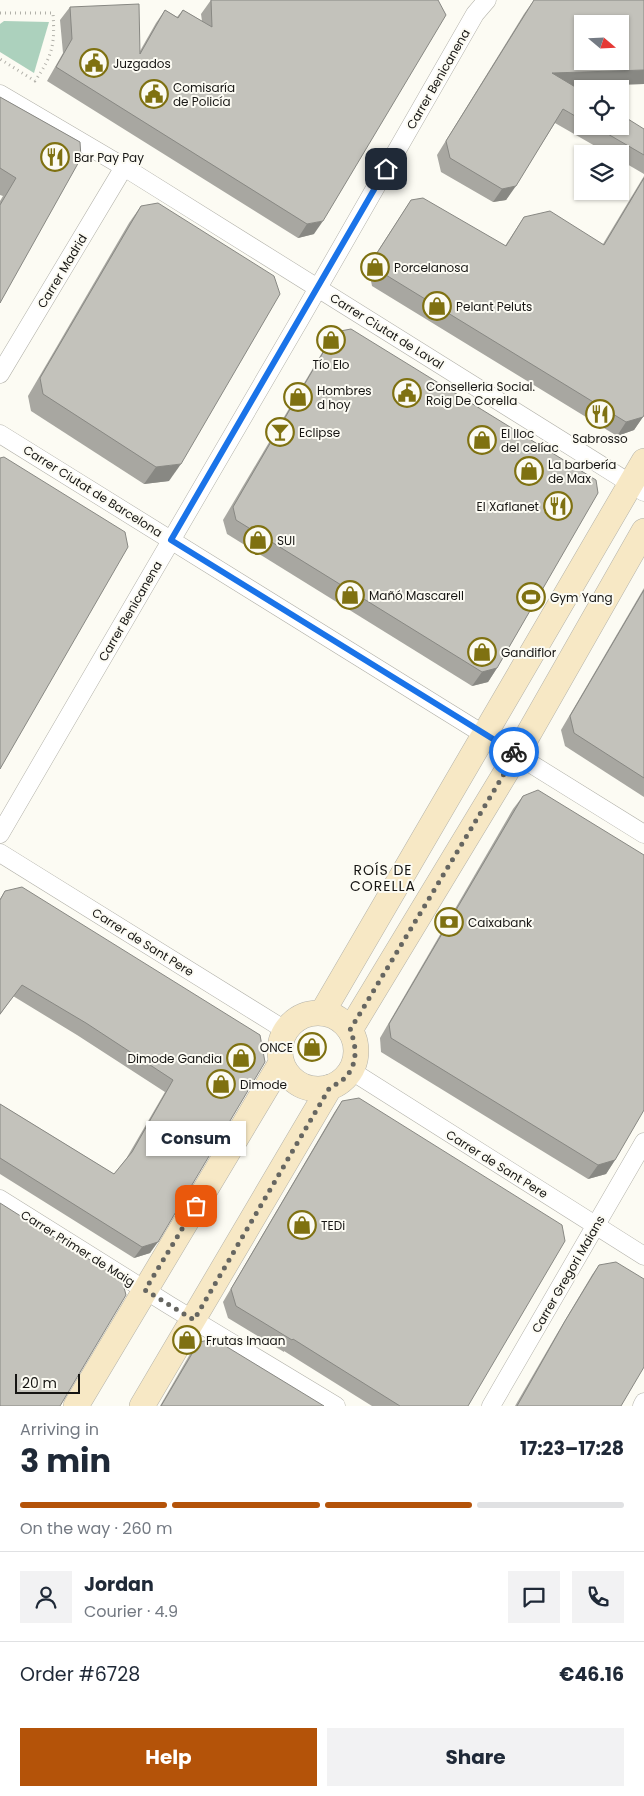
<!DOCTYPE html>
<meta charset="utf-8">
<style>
:root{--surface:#fff;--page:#f2f2f3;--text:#1f2937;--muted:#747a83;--line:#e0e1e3;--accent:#b45309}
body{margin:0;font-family:Poppins,sans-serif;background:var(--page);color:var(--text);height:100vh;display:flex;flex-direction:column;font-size:19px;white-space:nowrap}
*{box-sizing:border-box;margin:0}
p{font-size:16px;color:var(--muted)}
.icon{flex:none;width:28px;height:28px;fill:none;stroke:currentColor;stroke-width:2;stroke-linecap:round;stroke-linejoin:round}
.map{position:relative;height:1406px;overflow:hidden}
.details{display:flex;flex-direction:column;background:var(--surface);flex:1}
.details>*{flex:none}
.needle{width:32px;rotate:109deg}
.controls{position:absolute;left:574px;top:15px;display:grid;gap:10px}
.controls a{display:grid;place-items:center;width:55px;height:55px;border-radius:0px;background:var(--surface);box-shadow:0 1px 4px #0004;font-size:25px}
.scale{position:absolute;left:15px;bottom:12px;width:65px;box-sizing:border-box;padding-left:5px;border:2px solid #161513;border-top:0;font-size:14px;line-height:18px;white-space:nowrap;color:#161513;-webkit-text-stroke:4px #fcfbf3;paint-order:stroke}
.pin{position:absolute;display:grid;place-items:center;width:42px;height:42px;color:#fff;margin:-21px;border-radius:10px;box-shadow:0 2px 8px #0006}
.courier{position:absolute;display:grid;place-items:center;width:50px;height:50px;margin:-25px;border:4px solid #1a73e8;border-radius:50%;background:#fff;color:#222;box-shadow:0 1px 6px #0007}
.bubble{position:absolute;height:35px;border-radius:0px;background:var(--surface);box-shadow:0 1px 4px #0004;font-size:16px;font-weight:700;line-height:35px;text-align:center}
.summary em{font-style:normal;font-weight:700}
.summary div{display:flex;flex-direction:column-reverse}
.summary{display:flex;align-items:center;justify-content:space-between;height:85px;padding:0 20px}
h1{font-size:32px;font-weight:700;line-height:38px}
.bar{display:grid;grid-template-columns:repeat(4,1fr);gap:8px 5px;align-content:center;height:60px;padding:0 20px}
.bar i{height:6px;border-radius:4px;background:var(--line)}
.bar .selected{background:var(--accent)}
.bar p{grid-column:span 4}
.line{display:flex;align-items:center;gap:12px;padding:0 20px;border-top:1px solid var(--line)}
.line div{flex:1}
.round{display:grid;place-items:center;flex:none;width:52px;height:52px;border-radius:0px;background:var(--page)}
.button{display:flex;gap:10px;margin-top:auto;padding:10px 20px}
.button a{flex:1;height:58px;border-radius:0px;background:var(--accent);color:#fff;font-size:20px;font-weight:700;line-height:58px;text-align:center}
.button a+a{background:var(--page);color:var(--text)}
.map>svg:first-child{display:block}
</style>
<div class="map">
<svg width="644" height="1406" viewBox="0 0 644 1406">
<rect width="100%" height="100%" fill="#fcfbf3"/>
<!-- green -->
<polygon fill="#acd1bd" points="4,21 49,22 34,73 0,52 0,24"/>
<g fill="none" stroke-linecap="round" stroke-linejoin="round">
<defs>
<g id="street">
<polyline points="0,94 124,167 644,492"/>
<polyline points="0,374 124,167"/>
<polyline points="0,434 644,834"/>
<polyline points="0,834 299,321 475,14 487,0"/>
<polyline points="0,853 285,1030"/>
<polyline points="350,1070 644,1256"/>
<polyline points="0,1199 169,1305 336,1406"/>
<polyline points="491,1406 644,1142"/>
<polyline points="642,1406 644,1402"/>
</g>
<g id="secondary">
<circle cx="318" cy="1051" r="38"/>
<polyline points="322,1013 644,461"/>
<polyline points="350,1030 517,754 644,531"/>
<polyline points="76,1406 281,1063"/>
<polyline points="142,1406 330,1087"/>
</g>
</defs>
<!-- street casing -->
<use href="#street" stroke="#b3b2aa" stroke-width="19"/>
<!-- secondary casing -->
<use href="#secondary" stroke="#b3b2aa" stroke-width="26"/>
<!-- path -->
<path stroke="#b2b1aa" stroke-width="3" stroke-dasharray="1 4" stroke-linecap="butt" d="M0,13H53C55,44 53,55 35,81L0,59"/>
<!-- street -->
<use href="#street" stroke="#fff" stroke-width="18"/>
<!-- secondary -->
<use href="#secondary" stroke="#f7e8c5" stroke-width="25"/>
</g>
<!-- wall -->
<g fill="#a8a7a1">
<polygon points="211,0 314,234 298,238 47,81 63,53 60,20 70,7 140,51 156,23 165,10 177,17 183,10 202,21 201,14"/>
<polygon points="534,0 644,0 644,84 573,86 582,91 582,126 620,126 644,129 644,174 620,160 620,154 609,154 555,123 506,200 493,202 441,172 437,155 524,14"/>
<polygon points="0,97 80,142 0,303 0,201 3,196 0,195"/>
<polygon points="644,176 644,415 634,430 617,436 372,286 368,266 411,200 505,246 524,217 603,244"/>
<polygon points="141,206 169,481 144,484 31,411 28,396 129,223"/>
<polygon points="335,332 497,668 488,682 472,686 227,534 223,520 326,346"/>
<polygon points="644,588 644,797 565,746 561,730"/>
<polygon points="523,796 615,1160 606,1174 588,1179 381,1052 380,1038 513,809"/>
<polygon points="5,891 260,1035 150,1253 134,1258 0,1174 0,1104 114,1174 126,1159 165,1092 77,1035 13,996 0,1015 0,899"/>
<polygon points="342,1101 468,1406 372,1406 284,1351 284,1352 228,1318 223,1302 334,1113"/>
<polygon points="599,1265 621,1406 515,1406 558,1332 592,1275"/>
<polygon points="199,1342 324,1406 160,1406 190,1354"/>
</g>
<!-- shaded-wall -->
<g fill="#888883">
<polygon points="644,70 644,84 543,87 552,73"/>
<polygon points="516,186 506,200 493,202 502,189"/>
<polygon points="323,221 314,234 298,238 307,224"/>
<polygon points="643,417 634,430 617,436 626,422"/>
<polygon points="181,464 169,481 144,484 156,467"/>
<polygon points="497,668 488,682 472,686 482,672"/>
<polygon points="615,1160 606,1174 588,1179 598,1165"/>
<polygon points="158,1242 150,1253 134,1258 142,1247"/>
</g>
<!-- building -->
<g fill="#c3c2bb" stroke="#888883" fill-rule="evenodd">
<polygon points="211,0 438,0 446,15 323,221 307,224 56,67 72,39 70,7 139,4 140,54 165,10 178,18 183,10 212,27"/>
<path d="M534,0H644V70L552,73L582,91V120L563,109L516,186L502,189L450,158L446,141ZM582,24H620V61H582Z"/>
<polygon points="0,97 80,142 81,158 0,303 0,205 16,178 0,168"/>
<polygon points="620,114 644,129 644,155 594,126 620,126"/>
<polygon points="644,178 644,415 643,417 626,422 381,272 377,253 411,200 423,198 506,246 524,217 550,211 604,245"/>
<polygon points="158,203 274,276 280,294 181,464 156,467 43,394 40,378 141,206"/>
<polygon points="351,329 596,480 598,493 497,668 482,672 236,520 233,507 335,332"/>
<polygon points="4,457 125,532 128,547 0,769 0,458"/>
<polygon points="644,590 644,778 574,733 570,716"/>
<polygon points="538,790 644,855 644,1110 615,1160 598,1165 391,1038 389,1024 523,796"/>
<polygon points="22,887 260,1035 265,1062 158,1242 142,1247 0,1158 0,1104 114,1174 132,1152 173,1080 86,1023 22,985 0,1014 0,900 5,891"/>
<polygon points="359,1098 562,1225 565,1241 468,1406 400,1406 293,1339 292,1340 236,1306 231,1289 342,1101"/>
<polygon points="0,1203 122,1280 126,1295 60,1406 0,1406"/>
<polygon points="616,1262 644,1279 644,1367 621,1406 517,1406 565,1321 599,1265"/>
<polygon points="214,1339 324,1406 161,1406 199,1342"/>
</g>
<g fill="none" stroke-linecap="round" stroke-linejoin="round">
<!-- done -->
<path stroke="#666661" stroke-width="5" stroke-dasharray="0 9" d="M196,1206L145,1290L194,1320L330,1087C356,1077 360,1053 350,1030L516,754L514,752"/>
<!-- route -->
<polyline stroke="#1a73e8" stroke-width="6" points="386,169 171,540 514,752"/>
</g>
<!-- icons -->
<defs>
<symbol id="civic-ring" viewBox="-11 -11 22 22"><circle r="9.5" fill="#fcfbf3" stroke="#7f7111" stroke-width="1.5"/><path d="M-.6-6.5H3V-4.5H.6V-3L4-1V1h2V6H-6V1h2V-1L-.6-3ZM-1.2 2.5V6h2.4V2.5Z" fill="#7f7111"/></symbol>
<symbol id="restaurant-ring" viewBox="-11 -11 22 22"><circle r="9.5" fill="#fcfbf3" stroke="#7f7111" stroke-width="1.5"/><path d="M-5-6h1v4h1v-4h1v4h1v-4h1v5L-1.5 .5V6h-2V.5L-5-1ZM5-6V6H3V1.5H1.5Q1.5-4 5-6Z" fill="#7f7111"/></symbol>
<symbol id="shop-ring" viewBox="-11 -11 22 22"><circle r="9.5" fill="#fcfbf3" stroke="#7f7111" stroke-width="1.5"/><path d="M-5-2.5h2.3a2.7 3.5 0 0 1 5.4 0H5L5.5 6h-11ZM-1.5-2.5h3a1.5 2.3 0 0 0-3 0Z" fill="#7f7111"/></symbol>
<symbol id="bar-ring" viewBox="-11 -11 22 22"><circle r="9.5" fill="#fcfbf3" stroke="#7f7111" stroke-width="1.5"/><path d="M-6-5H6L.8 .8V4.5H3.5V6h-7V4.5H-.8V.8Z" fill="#7f7111"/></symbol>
<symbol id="stadium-ring" viewBox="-11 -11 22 22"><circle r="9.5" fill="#fcfbf3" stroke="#7f7111" stroke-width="1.5"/><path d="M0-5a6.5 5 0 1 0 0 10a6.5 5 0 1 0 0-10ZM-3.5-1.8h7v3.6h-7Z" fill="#7f7111"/></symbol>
<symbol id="bank-ring" viewBox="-11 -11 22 22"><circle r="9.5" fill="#fcfbf3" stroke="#7f7111" stroke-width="1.5"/><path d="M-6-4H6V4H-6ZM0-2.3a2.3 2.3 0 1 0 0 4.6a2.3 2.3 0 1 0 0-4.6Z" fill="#7f7111"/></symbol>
</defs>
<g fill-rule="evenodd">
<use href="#civic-ring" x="78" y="47" width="32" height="32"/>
<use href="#civic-ring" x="138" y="78" width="32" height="32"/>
<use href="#restaurant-ring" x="39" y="141" width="32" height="32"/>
<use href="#shop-ring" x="359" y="251" width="32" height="32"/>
<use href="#shop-ring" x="421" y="290" width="32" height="32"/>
<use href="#shop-ring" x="315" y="324" width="32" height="32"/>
<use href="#civic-ring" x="391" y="377" width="32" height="32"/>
<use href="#shop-ring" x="282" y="381" width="32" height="32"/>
<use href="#restaurant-ring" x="584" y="398" width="32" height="32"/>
<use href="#bar-ring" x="264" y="416" width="32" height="32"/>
<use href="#shop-ring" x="466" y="424" width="32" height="32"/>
<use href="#shop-ring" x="513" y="455" width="32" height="32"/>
<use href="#restaurant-ring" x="542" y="490" width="32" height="32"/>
<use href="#shop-ring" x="242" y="524" width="32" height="32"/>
<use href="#shop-ring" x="334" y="579" width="32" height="32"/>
<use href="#stadium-ring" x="515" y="581" width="32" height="32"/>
<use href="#shop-ring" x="466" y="636" width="32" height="32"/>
<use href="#bank-ring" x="433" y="906" width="32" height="32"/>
<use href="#shop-ring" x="296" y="1031" width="32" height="32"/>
<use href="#shop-ring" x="225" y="1042" width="32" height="32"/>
<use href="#shop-ring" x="205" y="1068" width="32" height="32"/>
<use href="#shop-ring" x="286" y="1209" width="32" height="32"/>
<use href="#shop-ring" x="171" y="1324" width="32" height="32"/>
</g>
<g text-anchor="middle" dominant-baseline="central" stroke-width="4" stroke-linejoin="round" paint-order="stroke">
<!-- poi labels -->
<g font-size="12" fill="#161513" stroke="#fcfbf3" text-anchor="start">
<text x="113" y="63">Juzgados</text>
<text x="173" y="87">Comisaría<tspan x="173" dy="14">de Policía</tspan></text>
<text x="74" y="157">Bar Pay Pay</text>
<text x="394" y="267">Porcelanosa</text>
<text x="456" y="306">Pelant Peluts</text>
<text x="331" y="364" text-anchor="middle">Tío Elo</text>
<text x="426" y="386">Conselleria Social.<tspan x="426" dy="14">Roig De Corella</tspan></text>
<text x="317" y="390">Hombres<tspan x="317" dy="14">d hoy</tspan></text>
<text x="299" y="432">Eclipse</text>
<text x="501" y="433">El lloc<tspan x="501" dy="14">del celíac</tspan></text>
<text x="600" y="438" text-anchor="middle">Sabrosso</text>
<text x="548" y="464">La barbería<tspan x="548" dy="14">de Max</tspan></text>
<text x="539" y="506" text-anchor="end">El Xaflanet</text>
<text x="277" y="540">SUI</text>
<text x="369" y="595">Mañó Mascarell</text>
<text x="550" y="597">Gym Yang</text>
<text x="501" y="652">Gandiflor</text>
<text x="468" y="922">Caixabank</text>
<text x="293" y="1047" text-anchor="end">ONCE</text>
<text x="222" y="1058" text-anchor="end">Dimode Gandia</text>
<text x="240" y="1084">Dimode</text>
<text x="321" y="1225">TEDi</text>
<text x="206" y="1340">Frutas Imaan</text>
</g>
<!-- street labels -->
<g font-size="12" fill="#161513" stroke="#fcfbf3">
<text transform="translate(438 79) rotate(-60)">Carrer Benicanena</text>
<text transform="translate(62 271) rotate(-59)">Carrer Madrid</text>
<text transform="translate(387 331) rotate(32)">Carrer Ciutat de Laval</text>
<text transform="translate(93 491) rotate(32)">Carrer Ciutat de Barcelona</text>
<text transform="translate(130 611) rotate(-60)">Carrer Benicanena</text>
<text transform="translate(143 942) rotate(32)">Carrer de Sant Pere</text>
<text transform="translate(497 1164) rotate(32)">Carrer de Sant Pere</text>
<text transform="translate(78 1248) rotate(32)">Carrer Primer de Maig</text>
<text transform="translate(568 1274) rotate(-60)">Carrer Gregori Maians</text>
</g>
<!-- neighbourhood labels -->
<g font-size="14" letter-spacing="1" fill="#161513" stroke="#fcfbf3">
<text x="383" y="870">ROÍS DE<tspan x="383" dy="16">CORELLA</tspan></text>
</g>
</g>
</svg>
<div class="controls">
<a><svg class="needle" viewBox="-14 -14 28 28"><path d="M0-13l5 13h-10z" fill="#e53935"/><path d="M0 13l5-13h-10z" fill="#747a83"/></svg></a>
<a><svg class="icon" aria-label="locate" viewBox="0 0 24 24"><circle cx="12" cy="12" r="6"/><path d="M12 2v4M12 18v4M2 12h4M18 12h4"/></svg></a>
<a><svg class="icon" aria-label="layers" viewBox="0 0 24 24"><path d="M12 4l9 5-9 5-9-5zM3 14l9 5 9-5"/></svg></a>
</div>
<div class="scale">20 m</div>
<div class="pin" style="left:196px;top:1206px;background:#ea580c"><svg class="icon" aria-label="bag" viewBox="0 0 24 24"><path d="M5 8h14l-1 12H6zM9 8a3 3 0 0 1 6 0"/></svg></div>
<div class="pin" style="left:386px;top:169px;background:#1f2937"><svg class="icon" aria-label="home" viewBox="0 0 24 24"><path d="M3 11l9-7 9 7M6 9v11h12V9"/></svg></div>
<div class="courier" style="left:514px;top:752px"><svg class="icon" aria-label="bike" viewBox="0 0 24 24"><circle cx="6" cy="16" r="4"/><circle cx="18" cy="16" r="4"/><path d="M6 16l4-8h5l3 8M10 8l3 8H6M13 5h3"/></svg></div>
<div class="bubble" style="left:146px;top:1121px;width:100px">Consum</div>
</div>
<section class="details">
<div class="summary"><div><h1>3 min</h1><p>Arriving in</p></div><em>17:23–17:28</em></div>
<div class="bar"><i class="selected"></i><i class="selected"></i><i class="selected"></i><i></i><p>On the way · 260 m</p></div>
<div class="line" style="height:90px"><a class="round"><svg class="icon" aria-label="person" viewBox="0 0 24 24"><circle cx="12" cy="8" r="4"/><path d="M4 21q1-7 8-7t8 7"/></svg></a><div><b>Jordan</b><p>Courier · 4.9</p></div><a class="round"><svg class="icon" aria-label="chat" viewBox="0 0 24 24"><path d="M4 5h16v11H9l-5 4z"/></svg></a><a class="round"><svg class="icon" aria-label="phone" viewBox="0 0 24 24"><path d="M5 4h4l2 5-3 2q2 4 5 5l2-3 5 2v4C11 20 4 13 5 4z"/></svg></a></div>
<div class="line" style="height:65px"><div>Order #6728</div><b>€46.16</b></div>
<div class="button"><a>Help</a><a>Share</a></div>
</section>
